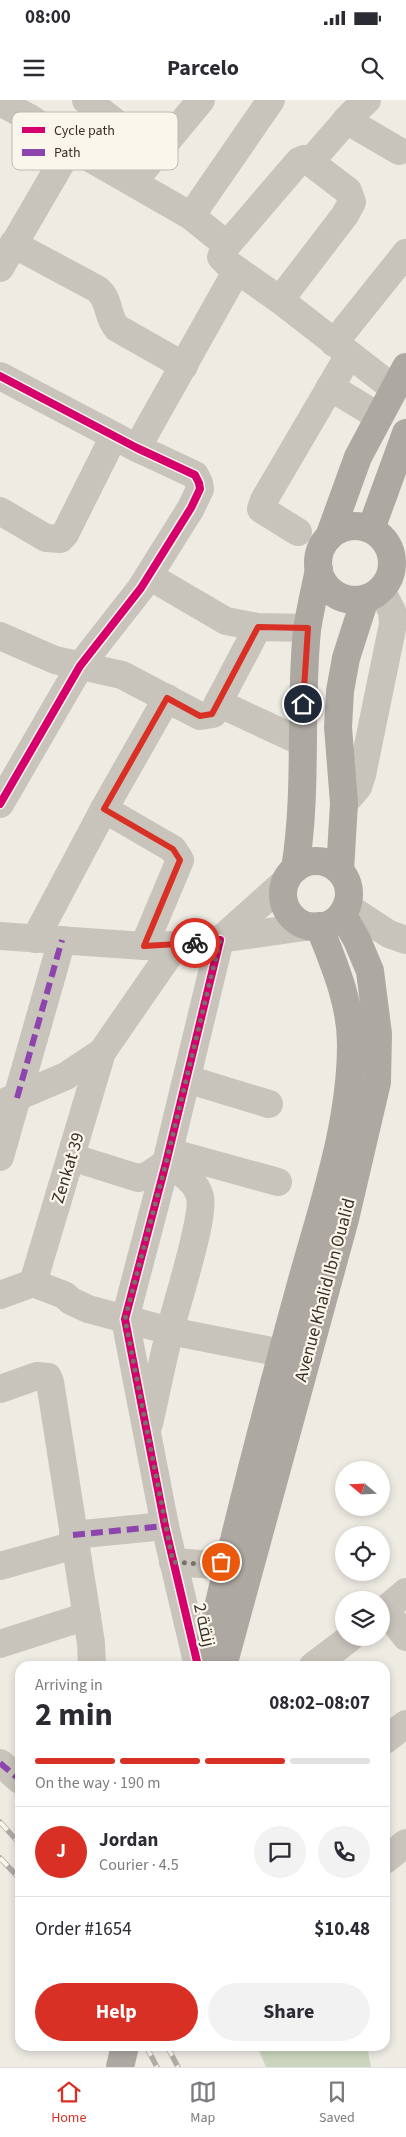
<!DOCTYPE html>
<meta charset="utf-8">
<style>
:root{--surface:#fff;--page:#f2f2f3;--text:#2b2b33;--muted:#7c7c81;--line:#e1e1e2;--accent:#d93025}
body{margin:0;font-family:"Source Sans 3",Cairo,sans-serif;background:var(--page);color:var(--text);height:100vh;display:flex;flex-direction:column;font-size:19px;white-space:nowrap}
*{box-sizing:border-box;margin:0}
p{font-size:16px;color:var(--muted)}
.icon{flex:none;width:28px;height:28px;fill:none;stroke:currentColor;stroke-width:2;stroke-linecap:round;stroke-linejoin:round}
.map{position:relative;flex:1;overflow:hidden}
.sheet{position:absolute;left:15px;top:1561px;width:375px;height:390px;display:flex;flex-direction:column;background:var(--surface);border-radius:15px;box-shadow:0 2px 8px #0003}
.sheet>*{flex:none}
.needle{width:32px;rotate:289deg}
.fabs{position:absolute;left:335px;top:1361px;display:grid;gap:10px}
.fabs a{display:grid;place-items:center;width:55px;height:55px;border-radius:50%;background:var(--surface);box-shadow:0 2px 8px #0003;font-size:25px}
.pin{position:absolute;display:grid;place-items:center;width:42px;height:42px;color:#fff;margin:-21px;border:2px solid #fff;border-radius:50%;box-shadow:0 1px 5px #0007}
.courier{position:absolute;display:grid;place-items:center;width:50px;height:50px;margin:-25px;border:4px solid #d93025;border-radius:50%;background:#fff;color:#222;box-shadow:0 1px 6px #0007}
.overview em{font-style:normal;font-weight:700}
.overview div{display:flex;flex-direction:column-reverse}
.overview{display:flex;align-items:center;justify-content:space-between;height:85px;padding:0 20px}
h1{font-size:32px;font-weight:700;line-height:38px}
.bar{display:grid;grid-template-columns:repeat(4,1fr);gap:8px 5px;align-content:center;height:60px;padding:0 20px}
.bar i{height:6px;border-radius:4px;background:var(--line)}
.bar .active{background:var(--accent)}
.bar p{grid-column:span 4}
.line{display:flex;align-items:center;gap:12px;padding:0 20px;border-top:1px solid var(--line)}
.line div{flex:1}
.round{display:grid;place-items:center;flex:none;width:52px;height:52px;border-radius:26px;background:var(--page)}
.cta{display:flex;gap:10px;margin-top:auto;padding:10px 20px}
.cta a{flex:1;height:58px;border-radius:30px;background:var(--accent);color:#fff;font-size:20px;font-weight:700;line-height:58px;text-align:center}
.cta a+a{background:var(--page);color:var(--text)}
.status{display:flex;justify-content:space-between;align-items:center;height:35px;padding:0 25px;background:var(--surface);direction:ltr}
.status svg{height:14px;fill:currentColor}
header{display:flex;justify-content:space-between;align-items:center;height:65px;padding:0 20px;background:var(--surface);font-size:22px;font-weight:700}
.menu{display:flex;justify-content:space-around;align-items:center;height:70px;border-top:1px solid var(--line);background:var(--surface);font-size:14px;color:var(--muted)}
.menu a{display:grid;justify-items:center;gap:2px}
.menu .active{color:var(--accent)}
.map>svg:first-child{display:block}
</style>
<div class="status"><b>08:00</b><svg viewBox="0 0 49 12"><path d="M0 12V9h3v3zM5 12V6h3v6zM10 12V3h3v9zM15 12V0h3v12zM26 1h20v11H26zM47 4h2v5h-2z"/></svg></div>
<header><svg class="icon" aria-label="menu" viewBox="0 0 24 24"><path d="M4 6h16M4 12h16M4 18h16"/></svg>Parcelo<svg class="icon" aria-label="search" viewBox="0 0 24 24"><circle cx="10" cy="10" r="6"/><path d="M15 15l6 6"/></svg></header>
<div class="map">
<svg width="406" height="1967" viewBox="0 0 406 1967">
<rect width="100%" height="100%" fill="#eeebe3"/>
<!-- green -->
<polygon fill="#cbd5bd" points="257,1946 367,1946 371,1967 266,1967"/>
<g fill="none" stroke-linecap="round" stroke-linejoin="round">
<!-- minor -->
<g stroke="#c8c4bc" stroke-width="28">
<polyline points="86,0 157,54"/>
<polyline points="0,2 28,17 90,58 191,116 227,145 221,157 227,163 280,200 393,288"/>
<polyline points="346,20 399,51"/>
<polyline points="310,62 352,14 367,0"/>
<polyline points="133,82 201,0"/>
<polyline points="191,116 271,0"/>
<path d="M13,144L97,189C111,200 106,216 117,228L184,266"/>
<polyline points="227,145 299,61 304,59 310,62 348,91 352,102 345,115 280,200"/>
<polyline points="0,168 71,46"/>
<polyline points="334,243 406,153"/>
<polyline points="0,276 137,348 195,375 199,383 200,389 191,408 141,488 80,566 0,704"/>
<polyline points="330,287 378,316"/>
<polyline points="137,348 237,170"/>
<polyline points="0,411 46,438 60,439 65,434 114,336"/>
<polyline points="298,432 261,409 264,400 349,255"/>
<polyline points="149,476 226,521 258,527 307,528"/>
<polyline points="0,536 55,560 122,575 200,616 213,614 218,603 302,642"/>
<polyline points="218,603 258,527"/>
<polyline points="344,703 358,687 362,675 393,524 392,511 381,490"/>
<polyline points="104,709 173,749 180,760 144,846"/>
<polyline points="346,806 389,834 406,840"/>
<polyline points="0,836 144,846 176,845 312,826"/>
<polyline points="35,839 104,709 167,598"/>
<polyline points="220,840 286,781"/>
<polyline points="187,979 269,1004"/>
<polyline points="0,1004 66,976 102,952 176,845"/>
<polyline points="169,1052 278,1082"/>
<polyline points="0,1057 62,840"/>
<path d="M71,1057L138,1078L147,1076L166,1063C180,1072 196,1080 200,1097C205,1117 176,1205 170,1231C162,1262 156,1293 149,1324"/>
<polyline points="33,1183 64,1195 71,1201 88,1209 170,1231 282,1253"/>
<polyline points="33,1183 102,952"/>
<polyline points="0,1195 33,1183"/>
<polyline points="0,1289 37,1276 48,1277 50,1282 91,1543 92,1566"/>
<polyline points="73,1435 165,1426"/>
<polyline points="173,1462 215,1465 228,1459"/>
<polyline points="0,1466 75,1445"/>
<polyline points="385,1510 406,1537"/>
<polyline points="381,1513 406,1492"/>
<polyline points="0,1544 87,1516"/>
<polyline points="198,1566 165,1426 125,1219 166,1063 220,840"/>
<polyline points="313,1566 350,1538"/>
<polyline points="385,1640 406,1624"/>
<polyline points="0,1663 20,1680"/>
<polyline points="385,1760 406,1743"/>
</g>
<!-- major -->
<g stroke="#ada8a1" stroke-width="28">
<circle cx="355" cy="463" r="37"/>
<polyline points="371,429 406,333"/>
<polyline points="329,437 358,357 406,267"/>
<circle cx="316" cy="794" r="33"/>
<path d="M295,769C308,689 299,609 307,530C310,510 315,489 319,470"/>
<polyline points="340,771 344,703 338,627 340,591 346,558 365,499"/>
<path d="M205,1566C232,1440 265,1315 299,1191C321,1110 351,1028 351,944C351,903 334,864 319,826"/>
<polyline points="223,1566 345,1119 377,982 378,934 370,871 357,840 342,814"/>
<polyline points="120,1967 125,1946"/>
</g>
<defs>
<g id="rail">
<polyline points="0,1722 20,1744"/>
<polyline points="0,1758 20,1779"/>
<polyline points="146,1946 157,1967"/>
<polyline points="167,1946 178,1967"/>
</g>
</defs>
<!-- rail casing -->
<use href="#rail" stroke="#afaca6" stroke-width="5.5"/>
<!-- rail -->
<use href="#rail" stroke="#faf6eb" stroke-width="4" stroke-dasharray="11" stroke-linecap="butt"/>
<!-- quiet -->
<g stroke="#8e44ad" stroke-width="6" stroke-dasharray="12 6" stroke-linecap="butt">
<polyline points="17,998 62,840"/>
<polyline points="73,1435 165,1426"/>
<polyline points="0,1663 20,1680"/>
</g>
<defs>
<g id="cycleway">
<polyline points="0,276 137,348 195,375 199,383 200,389 191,408 141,488 80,566 0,704"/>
<polyline points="198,1566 165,1426 125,1219 166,1063 220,840"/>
</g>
</defs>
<!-- cycleway casing -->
<use href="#cycleway" stroke="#faf6eb" stroke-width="11"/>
<!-- cycleway -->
<use href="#cycleway" stroke="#d6006c" stroke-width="8"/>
</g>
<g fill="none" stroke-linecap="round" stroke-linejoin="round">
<!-- done -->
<polyline stroke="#78726a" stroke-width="5" stroke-dasharray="0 9" points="195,843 220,840 166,1063 125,1219 173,1462 215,1465 221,1462"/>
<!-- route -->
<polyline stroke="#d93025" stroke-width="6" points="195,843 144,846 180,760 173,749 104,709 167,598 200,616 212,614 258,527 308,528 303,604"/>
</g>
<g text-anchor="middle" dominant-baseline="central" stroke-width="4.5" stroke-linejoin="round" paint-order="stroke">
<!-- street labels -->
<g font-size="18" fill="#393129" stroke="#faf6eb">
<text transform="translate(68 1068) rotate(-73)">Zenkat 39</text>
<text transform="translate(325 1190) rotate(-75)">Avenue Khalid Ibn Oualid</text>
<text transform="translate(204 1525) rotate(77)">زنقة 2</text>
</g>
</g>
<!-- legend -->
<rect x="12" y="12" width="166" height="58" rx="8" fill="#faf6eb" stroke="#c0bbb1" stroke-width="1"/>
<rect x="22" y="27" width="23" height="6" fill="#d6006c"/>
<rect x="22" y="49" width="23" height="7" fill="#8e44ad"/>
<g font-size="14" fill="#393129">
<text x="54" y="35">Cycle path</text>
<text x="54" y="57">Path</text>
</g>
</svg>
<div class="fabs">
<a><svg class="needle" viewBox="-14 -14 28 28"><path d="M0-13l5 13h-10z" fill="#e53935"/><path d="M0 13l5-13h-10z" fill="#7c7c81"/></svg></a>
<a><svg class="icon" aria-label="locate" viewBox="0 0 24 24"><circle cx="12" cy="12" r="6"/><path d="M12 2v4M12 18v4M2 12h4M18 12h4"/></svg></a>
<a><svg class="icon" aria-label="layers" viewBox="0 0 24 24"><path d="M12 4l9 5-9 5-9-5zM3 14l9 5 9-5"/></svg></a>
</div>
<div class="pin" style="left:221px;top:1462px;background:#ea580c"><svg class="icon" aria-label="bag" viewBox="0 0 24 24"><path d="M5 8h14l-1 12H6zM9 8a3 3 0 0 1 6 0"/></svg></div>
<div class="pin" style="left:303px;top:604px;background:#1f2937"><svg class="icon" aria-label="home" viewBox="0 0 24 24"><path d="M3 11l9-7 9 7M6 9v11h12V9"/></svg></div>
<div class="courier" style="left:195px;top:843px"><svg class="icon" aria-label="bike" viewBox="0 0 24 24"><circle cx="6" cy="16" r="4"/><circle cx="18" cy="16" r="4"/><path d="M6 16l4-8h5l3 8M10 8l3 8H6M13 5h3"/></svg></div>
<section class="sheet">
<div class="overview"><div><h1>2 min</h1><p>Arriving in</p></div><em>08:02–08:07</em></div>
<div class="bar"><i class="active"></i><i class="active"></i><i class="active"></i><i></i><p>On the way · 190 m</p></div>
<div class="line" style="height:90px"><b class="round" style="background:var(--accent);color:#fff">J</b><div><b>Jordan</b><p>Courier · 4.5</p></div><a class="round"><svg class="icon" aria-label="chat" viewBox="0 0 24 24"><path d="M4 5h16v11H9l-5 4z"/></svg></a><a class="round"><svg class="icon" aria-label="phone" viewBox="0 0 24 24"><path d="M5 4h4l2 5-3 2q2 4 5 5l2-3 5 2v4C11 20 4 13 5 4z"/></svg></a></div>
<div class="line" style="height:65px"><div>Order #1654</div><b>$10.48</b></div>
<div class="cta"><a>Help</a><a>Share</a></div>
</section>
</div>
<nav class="menu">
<a class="active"><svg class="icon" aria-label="home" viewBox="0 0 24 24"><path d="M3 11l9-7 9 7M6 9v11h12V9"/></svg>Home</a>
<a><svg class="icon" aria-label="map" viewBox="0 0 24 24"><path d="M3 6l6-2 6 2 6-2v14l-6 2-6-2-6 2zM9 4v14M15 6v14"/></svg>Map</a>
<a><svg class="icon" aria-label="saved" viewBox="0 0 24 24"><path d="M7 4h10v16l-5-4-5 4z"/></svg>Saved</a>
</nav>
